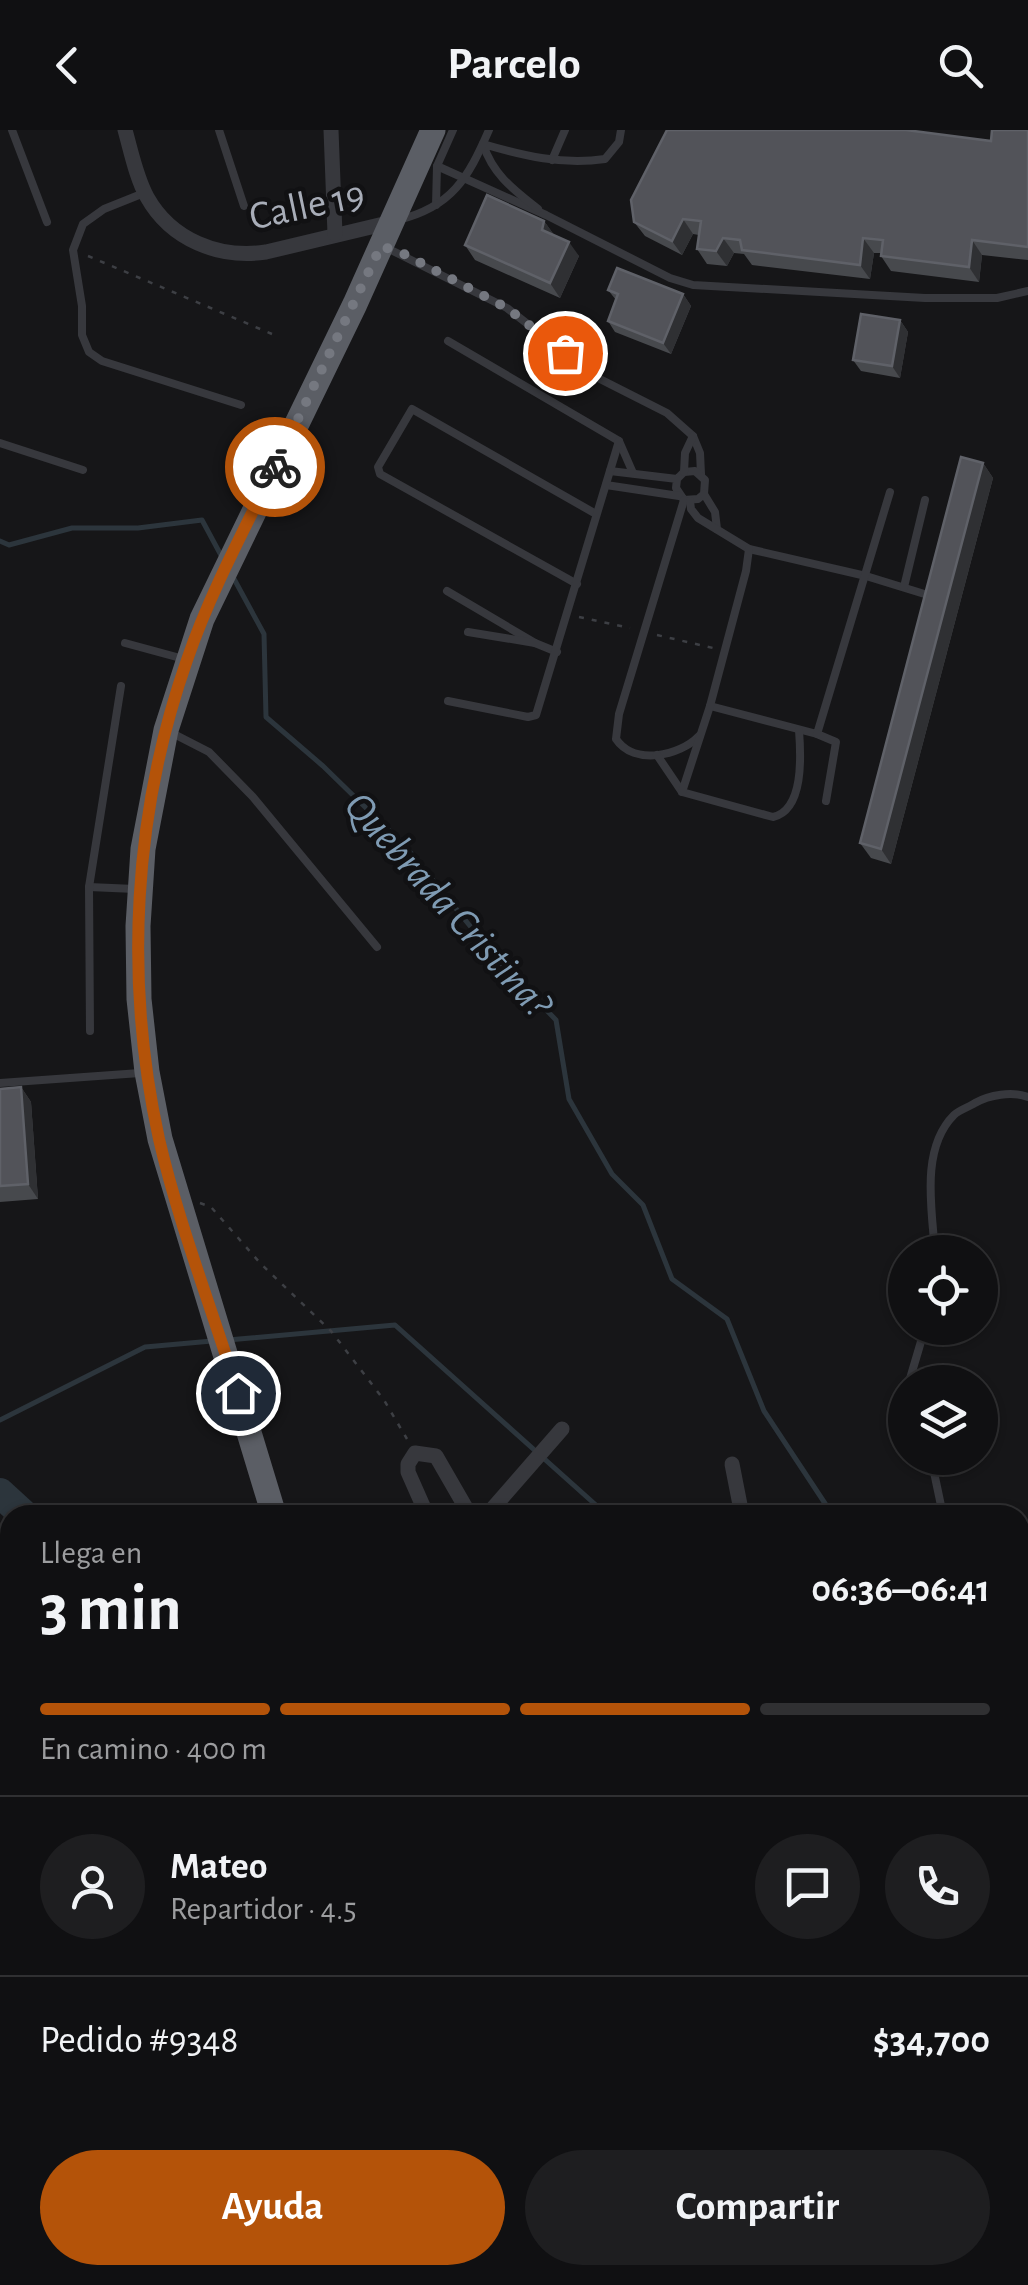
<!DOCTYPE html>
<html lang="es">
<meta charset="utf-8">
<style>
:root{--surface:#101012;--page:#1e1e20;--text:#f1f3f6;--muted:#9c9d9f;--line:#303032;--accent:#b45309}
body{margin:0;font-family:"Alegreya Sans",sans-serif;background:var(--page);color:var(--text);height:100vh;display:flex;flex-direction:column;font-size:38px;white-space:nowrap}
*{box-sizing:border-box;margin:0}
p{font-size:32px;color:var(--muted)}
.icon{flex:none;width:55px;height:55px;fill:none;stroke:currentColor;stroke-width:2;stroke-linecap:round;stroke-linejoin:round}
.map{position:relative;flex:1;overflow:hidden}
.sheet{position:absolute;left:0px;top:1375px;width:1030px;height:780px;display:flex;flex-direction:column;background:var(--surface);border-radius:30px 30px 0 0;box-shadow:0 2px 8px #0004,0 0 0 2px var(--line)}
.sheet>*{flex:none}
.tools{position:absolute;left:888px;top:1105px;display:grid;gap:20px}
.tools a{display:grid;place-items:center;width:110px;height:110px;border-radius:50%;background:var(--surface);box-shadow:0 2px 8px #0004,0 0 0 2px var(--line);font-size:50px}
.pin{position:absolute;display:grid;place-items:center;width:85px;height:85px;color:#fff;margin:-42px;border:5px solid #fff;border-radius:50%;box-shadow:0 2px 10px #0007}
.courier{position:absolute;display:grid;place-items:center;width:100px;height:100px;margin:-50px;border:8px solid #b45309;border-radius:50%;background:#fff;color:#222;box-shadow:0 2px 12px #0007}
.head em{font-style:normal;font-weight:700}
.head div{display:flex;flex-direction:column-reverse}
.head{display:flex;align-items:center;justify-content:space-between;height:170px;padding:0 40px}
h1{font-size:65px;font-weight:700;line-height:75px}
.bar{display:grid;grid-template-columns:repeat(4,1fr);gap:15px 10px;align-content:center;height:120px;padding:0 40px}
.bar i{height:12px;border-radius:8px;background:var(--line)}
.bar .selected{background:var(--accent)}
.bar p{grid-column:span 4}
.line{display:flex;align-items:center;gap:25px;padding:0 40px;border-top:2px solid var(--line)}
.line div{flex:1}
.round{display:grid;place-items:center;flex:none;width:105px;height:105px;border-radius:52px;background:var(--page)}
.primary-button{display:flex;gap:20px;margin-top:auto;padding:20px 40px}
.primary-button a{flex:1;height:115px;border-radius:60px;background:var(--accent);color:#fff;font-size:40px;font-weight:700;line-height:115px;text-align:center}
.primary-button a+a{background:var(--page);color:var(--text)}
header{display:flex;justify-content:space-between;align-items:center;height:130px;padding:0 40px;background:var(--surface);font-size:45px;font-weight:700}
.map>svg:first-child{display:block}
</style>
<header><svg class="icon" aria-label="back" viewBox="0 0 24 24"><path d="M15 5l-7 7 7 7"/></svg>Parcelo<svg class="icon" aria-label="search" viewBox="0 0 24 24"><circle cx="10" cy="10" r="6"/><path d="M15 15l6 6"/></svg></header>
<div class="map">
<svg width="1028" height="2155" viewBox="0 0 1028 2155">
<defs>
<pattern id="green-dots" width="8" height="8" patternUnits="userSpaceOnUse" patternTransform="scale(2.5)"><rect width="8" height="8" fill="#1e261f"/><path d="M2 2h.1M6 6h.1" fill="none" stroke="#3c433d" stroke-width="1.8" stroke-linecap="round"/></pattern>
</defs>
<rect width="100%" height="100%" fill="#161618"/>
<!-- green -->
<polygon fill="url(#green-dots)" points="566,2145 916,2145 920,2155 570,2155"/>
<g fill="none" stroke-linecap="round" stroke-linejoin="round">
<!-- stream -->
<g stroke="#2c353c" stroke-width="5">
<polyline points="0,411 9,415 72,398 138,398 202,390 223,429"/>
<polyline points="233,447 264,504 266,587 323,636 406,717 496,828 556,890 569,969 612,1044 643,1075 672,1149 727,1189 764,1281 830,1381 837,1385"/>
<polyline points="228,1210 395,1195 607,1385"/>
<polyline points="0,1290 145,1217 212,1211"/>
<polyline points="1020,1434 1028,1435"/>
<polyline points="1020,1649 1028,1651"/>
</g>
<!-- river -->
<g stroke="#2c353c" stroke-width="30">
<polyline points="0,1363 24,1385"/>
<polyline points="424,2145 430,2155"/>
</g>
<!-- path -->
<g stroke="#3d3f44" stroke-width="2.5" stroke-dasharray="5 8" stroke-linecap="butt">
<polyline points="88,126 272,204"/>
<polyline points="579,487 630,498"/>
<polyline points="657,505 713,518"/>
<polyline points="200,1073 211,1077 261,1134 331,1201 384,1270 407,1309"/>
</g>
<!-- service -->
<g stroke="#37383d" stroke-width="8">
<polyline points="12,0 47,92"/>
<polyline points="219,0 244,76"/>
<polyline points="552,30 565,0"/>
<polyline points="437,36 546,85 670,148 693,155 925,168 997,168 1028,161"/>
<polyline points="144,63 104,79 83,94 73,120 82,176 82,205 89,222 102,231 241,275"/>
<polyline points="436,75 437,36 453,0"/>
<path d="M538,79C514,60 493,45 483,14C524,26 562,35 605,29L619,12L621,0"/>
<path d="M398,90C452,77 468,48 489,0"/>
<polyline points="387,118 507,178 594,246 667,283 693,306 700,323 701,344"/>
<polyline points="448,211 619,311 633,343"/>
<polyline points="0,313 83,340"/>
<polyline points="610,341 677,349 684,342 695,341 705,350 704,364 698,369 684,370 676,358 677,349"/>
<polyline points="684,342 685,323 693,306"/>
<polyline points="606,355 679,366"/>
<polyline points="704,364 715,382 717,399"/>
<path d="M684,370L619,584L616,609C634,636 680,626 699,606"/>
<polyline points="690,371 691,379 698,388 749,419 866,446 931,466"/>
<polyline points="577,454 380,344 378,337 412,279 596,384"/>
<polyline points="904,457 925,370"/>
<polyline points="447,461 535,513"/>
<polyline points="468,502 535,513 557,522"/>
<polyline points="125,513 184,529"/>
<polyline points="448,571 528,587 536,585 619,311"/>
<polyline points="710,576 817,604 890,362"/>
<polyline points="170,602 209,622 253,667 377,817"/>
<polyline points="817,604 836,612 826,671"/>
<path d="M657,625L682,662L773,687C804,680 801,626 799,600"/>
<polyline points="682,662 710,576 746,441 749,419"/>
<polyline points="89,757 135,759"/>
<polyline points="90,901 89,757 121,556"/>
<polyline points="0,953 140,943"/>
<path d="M935,1122C932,1080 920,1019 954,985C959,980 969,977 975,973C989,965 1012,961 1028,967"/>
<polyline points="909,1252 925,1198"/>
<polyline points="931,1328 943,1385"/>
</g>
<!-- minor -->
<g stroke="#37383d" stroke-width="15">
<path d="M125,0C131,21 136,47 147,67C171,110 219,129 266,122L392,92"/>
<polyline points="331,0 335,104"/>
<polyline points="732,1334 742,1385"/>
<polyline points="427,1385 408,1342 408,1334 415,1323 436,1326 470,1385"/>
<polyline points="487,1385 562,1299"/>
<polyline points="0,1458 10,1477"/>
<polyline points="1020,2137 1028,2146"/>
</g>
<!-- trunk -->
<g stroke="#5b5e65" stroke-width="25">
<polyline points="274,1385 160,1009 147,942 139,869 138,796 143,719 166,600 202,489 355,174 433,0"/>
<polyline points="549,2145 553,2155"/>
</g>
</g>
<!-- wall -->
<g fill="#47494d">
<polygon points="1028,0 1028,130 982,125 979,152 891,141 881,126 881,123 874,123 870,149 752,135 744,124 734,123 727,136 707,134 697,119 699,105 693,104 682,125 645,106 634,92 991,11"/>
<polygon points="544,91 554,105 579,126 560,168 475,130 465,115"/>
<polygon points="608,160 683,164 691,176 671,224 615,202 608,191 616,170"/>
<polygon points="900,190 908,202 900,248 861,241 853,230"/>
<polygon points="983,333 993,348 891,734 871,728 860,713"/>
<polygon points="21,957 31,972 38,1069 0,1072 0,959"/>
</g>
<!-- shaded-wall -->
<g fill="#2f3033">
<polygon points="683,89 693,104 682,125 672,111"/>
<polygon points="544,91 555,106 542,100"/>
<polygon points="723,108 734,123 727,136 716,121"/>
<polygon points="863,108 874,123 870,149 860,135"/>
<polygon points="972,110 982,125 979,152 969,137"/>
<polygon points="569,112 579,126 560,168 550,153"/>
<polygon points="683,164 691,176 671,224 663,213"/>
<polygon points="900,190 908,202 900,248 892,236"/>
<polygon points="983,333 993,348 891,734 881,719"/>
<polygon points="21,957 31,972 38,1069 28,1054"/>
</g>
<!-- building -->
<g fill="#525359" stroke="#5f6168" stroke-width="2.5">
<polygon points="667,0 906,0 991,11 992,0 1028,0 1028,117 972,110 969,137 881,126 883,110 863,108 860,135 742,120 740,110 723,108 716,121 697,119 701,91 683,89 672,111 634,92 631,70"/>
<polygon points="487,65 544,91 542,100 569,112 550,153 465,115"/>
<polygon points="617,138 683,164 663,213 608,191 618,164 608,160"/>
<polygon points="861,184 900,190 892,236 853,230"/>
<polygon points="961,327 983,333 881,719 860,713"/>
<polygon points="21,957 28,1054 0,1056 0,959"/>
</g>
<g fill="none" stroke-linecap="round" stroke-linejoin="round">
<!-- done -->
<polyline stroke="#757880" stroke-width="10" stroke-dasharray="0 18" points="275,337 381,116 402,123 507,178 565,223"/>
<!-- route -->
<path stroke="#b45309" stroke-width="12" d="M238,1263C212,1179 179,1095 159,1009C124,850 133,684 187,530C210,463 244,400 275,337"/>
</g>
<g text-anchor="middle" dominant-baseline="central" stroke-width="9" stroke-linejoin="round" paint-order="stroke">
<!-- street labels -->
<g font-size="40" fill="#a8adb8" stroke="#111113">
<text transform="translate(307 76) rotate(-12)">Calle 19</text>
</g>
<!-- water labels -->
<g font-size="42" font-style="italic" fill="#7f9bb3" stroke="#111113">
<text transform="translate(448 775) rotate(48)">Quebrada Cristina?</text>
</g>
</g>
</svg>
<div class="tools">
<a><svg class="icon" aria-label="locate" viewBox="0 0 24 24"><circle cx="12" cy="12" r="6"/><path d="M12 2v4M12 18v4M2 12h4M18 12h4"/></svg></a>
<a><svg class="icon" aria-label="layers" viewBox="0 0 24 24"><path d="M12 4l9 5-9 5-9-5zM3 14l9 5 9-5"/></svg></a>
</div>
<div class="pin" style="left:565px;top:223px;background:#ea580c"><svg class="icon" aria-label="bag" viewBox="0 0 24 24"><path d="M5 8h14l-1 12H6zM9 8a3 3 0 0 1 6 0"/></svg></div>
<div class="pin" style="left:238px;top:1263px;background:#1f2937"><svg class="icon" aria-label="home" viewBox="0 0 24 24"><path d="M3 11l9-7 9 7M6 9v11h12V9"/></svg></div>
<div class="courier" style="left:275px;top:337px"><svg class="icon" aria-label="bike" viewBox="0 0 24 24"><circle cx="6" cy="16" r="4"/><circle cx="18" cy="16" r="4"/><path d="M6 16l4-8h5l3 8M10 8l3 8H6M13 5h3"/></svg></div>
<section class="sheet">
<div class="head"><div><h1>3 min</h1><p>Llega en</p></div><em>06:36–06:41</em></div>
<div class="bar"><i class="selected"></i><i class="selected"></i><i class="selected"></i><i></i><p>En camino · 400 m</p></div>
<div class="line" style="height:180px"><a class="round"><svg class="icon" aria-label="person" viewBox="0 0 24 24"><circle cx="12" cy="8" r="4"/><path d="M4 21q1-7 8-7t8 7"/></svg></a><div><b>Mateo</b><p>Repartidor · 4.5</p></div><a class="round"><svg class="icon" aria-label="chat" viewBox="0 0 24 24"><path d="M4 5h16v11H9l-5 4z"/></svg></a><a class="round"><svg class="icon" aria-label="phone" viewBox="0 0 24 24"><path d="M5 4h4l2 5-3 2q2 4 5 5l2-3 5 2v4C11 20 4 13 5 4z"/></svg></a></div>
<div class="line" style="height:130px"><div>Pedido #9348</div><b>$34,700</b></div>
<div class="primary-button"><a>Ayuda</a><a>Compartir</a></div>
</section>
</div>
